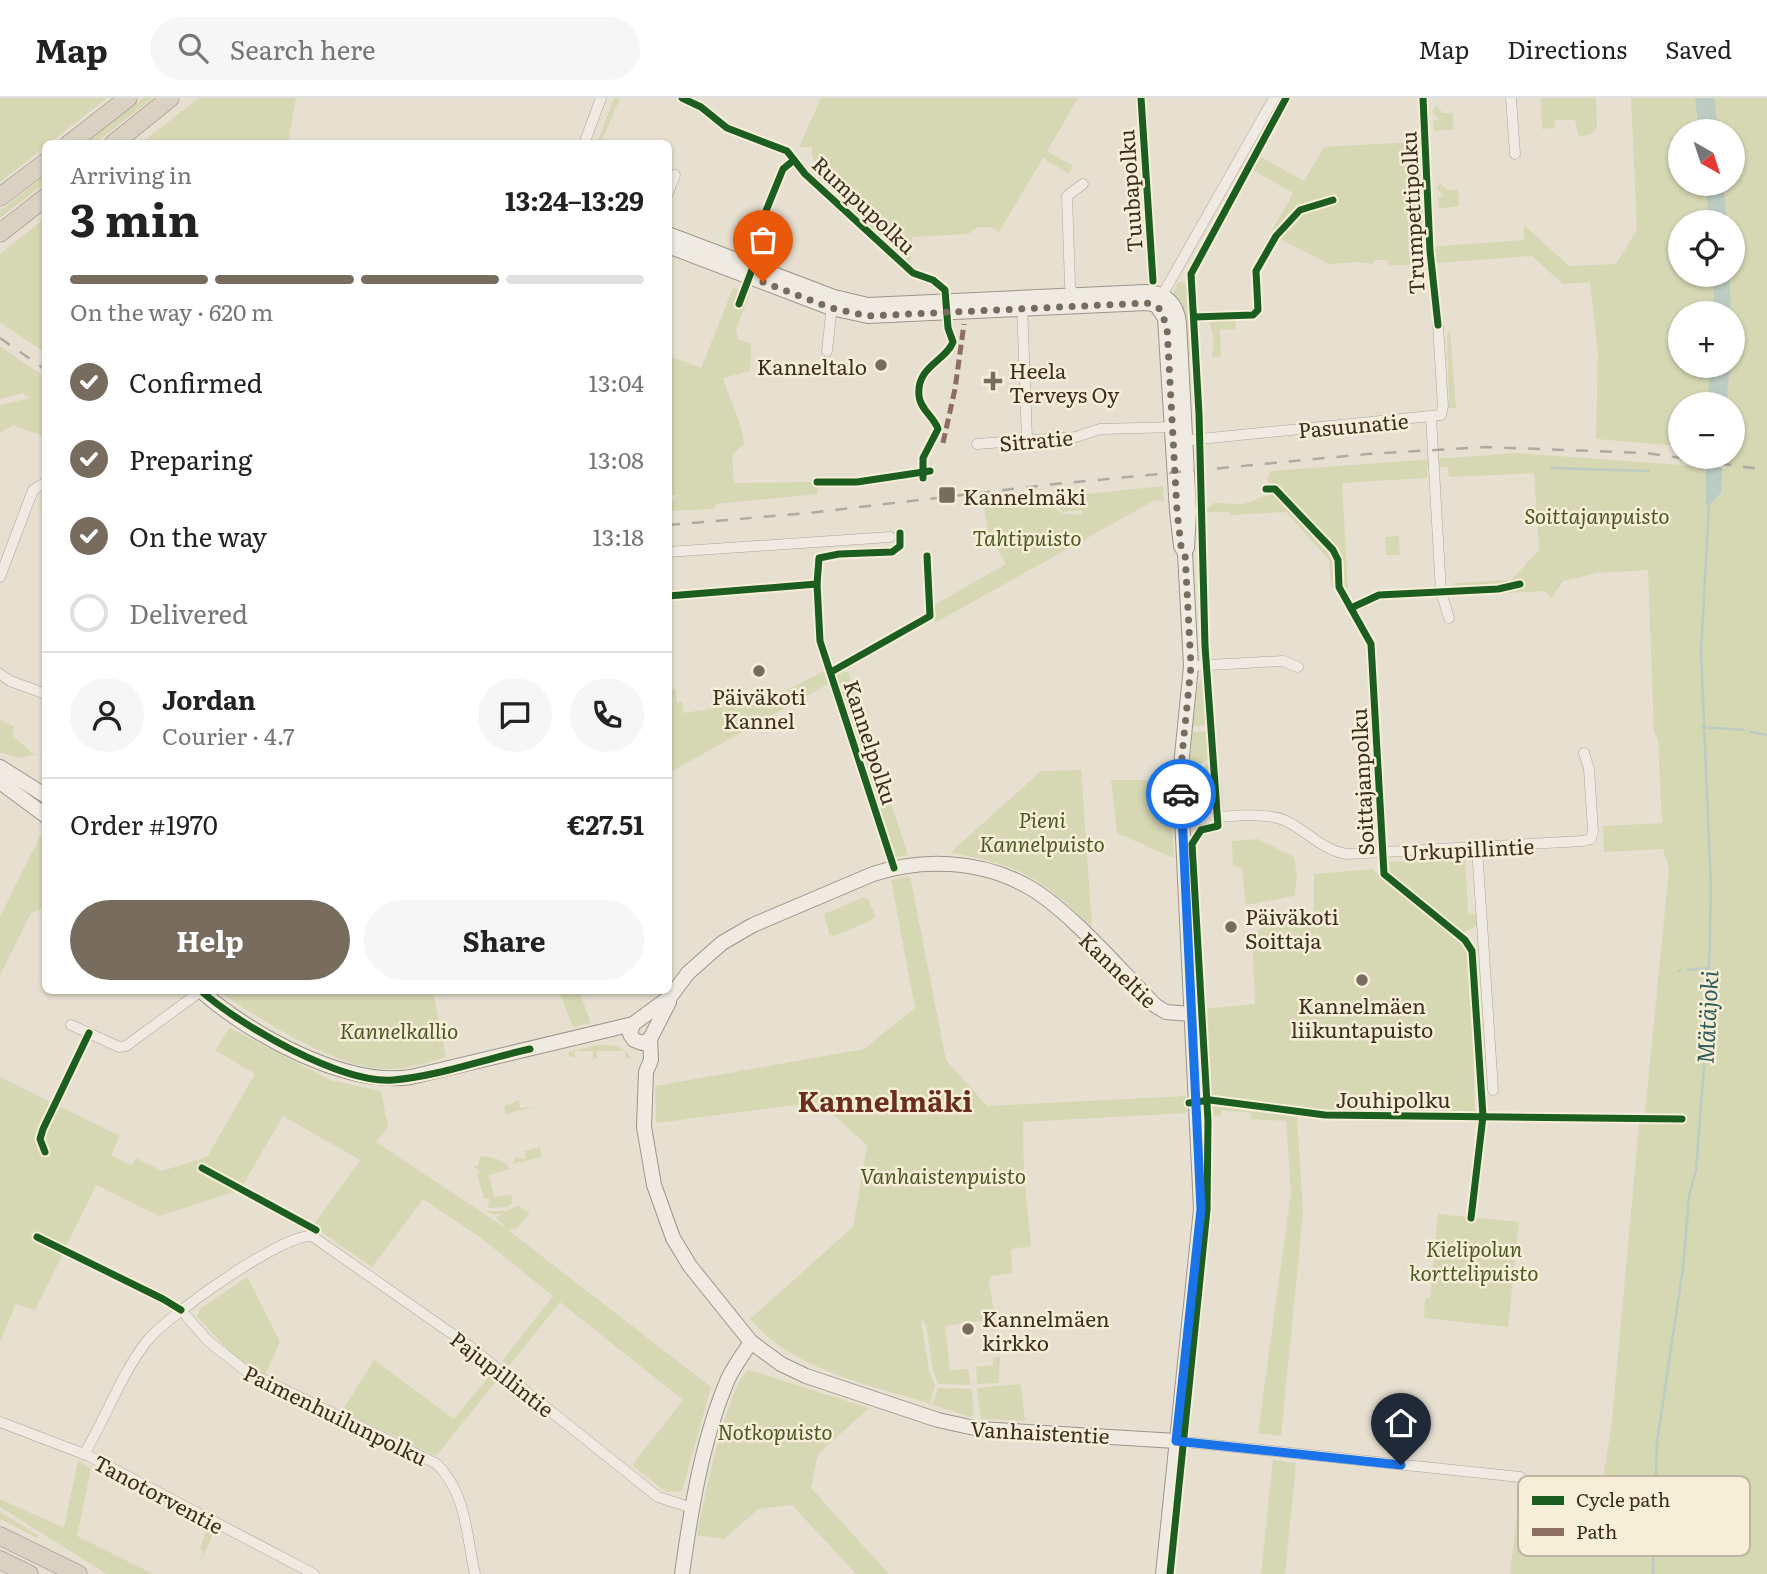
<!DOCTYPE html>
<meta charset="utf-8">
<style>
:root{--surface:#fff;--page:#f6f6f6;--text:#222;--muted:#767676;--line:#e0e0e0;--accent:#786c5e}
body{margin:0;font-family:Literata,serif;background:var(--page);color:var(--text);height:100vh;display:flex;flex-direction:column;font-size:26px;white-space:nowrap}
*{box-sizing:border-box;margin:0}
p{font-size:23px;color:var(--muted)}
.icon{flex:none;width:38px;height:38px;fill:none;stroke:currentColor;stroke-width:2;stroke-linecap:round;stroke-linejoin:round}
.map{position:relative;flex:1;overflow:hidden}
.panel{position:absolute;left:42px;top:42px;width:630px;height:854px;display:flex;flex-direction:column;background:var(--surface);border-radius:10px;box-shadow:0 2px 5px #0004}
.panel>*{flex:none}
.needle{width:46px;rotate:141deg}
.controls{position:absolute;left:1668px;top:21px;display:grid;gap:14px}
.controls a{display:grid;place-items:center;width:77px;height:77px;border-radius:50%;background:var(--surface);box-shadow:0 2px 5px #0004;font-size:35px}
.pin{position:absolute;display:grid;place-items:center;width:60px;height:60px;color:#fff;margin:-72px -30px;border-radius:50% 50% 50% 0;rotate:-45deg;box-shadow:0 0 7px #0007}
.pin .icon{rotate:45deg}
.courier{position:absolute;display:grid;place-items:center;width:70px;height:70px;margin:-35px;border:5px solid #1a73e8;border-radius:50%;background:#fff;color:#222;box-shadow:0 2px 9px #0007}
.overview em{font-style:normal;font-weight:700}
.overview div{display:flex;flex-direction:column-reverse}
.overview{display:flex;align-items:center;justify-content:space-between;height:119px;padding:0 28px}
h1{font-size:46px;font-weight:700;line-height:52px}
.bar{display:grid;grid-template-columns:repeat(4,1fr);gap:10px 7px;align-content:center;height:84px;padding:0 28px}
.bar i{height:9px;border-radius:5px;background:var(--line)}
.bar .selected{background:var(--accent)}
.bar p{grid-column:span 4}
.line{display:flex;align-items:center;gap:18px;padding:0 28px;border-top:2px solid var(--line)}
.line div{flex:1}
.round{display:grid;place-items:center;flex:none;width:74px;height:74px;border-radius:37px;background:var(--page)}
ol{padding:0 28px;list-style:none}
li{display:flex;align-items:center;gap:21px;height:77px}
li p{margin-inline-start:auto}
li .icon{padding:7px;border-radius:50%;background:var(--accent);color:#fff;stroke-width:4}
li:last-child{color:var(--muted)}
li i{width:38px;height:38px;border:4px solid var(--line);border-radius:50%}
.button{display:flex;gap:14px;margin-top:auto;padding:14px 28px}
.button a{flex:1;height:80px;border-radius:42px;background:var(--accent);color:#fff;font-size:28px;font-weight:700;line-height:80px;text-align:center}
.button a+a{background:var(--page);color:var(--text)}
header{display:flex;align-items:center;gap:42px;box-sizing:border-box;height:98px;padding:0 35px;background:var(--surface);border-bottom:2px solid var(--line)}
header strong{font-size:33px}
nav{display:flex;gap:38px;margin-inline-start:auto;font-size:24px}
.search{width:490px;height:63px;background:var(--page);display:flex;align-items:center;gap:18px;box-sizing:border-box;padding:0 24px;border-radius:38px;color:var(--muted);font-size:26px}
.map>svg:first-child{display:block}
</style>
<header>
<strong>Map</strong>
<div class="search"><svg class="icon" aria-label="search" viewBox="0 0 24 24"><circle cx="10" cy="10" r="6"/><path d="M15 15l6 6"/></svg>Search here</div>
<nav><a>Map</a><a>Directions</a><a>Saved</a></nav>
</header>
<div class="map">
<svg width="1767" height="1476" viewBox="0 0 1767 1476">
<rect width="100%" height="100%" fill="#e7e0d1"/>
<!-- green -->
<g fill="#d6d7b3" fill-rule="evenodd">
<polygon points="0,0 107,0 0,84"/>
<polygon points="143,0 153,0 95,45 86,45"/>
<polygon points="199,0 296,0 288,45 141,45"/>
<polygon points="614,0 620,0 601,45 597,45"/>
<polygon points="821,0 1078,0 1047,53 1073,68 1069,76 1043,60 999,134 990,129 978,129 968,136 912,139 910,167 854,116 855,111 812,59 812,49 799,49"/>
<polygon points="1541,0 1596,0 1597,29 1591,36 1579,39 1575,22 1554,22 1555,30 1542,31"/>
<path d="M1631,0H1767V1476H1510L1520,1391L1600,1400L1612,1323L1639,1027L1640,1015H1645L1669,771L1663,751L1604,754L1603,728L1662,725L1658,642L1654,634L1648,472L1597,475L1563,483L1551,501L1545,493L1455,498L1454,485L1511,482L1539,452L1534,375L1449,379L1448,369L1427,368V380L1342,385L1348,491L1331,489L1329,462L1286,414L1230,417L1229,414H1204L1214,405L1244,406L1270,396L1266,391L1270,373L1517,355L1722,370L1723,359H1732V306H1680V348L1596,341L1598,256L1590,184L1563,186L1532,158L1409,167H1389L1388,162H1375L1372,166L1357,164L1329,166L1270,136L1293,95L1251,71L1259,58L1304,83L1324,49L1410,44L1421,32L1427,149L1524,142V127L1569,168L1616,166L1637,132ZM1680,33H1732V86H1680ZM1680,124H1732V177H1680ZM1680,215H1732V268H1680Z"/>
<polygon points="1436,8 1443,15 1453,15 1454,31 1434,33 1433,23 1439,21 1432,14"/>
<polygon points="45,77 45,85 0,120 0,113"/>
<polygon points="1440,86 1448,92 1458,92 1459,108 1439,111 1438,100 1444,98 1437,91"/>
<polygon points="45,120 45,255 0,224 0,156"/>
<path d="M1178,184L1189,185L1192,264C1181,246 1166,204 1178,184Z"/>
<path d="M733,190L750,196L736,231L738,241L751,246L750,273L723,280C730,303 742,323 744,346L732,357L734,385H731L817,384L818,396L716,406L714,411L669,413V406L678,397L669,398V258L701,270Z"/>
<polygon points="1235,221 1236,231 1220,232 1221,259 1212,259 1214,240 1209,223"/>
<polygon points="1450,230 1456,310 1449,310 1447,239"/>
<polygon points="0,248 45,279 45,339 13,327 0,335 0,307 30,300 23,295 0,301"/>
<path d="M1163,388L1164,403L1155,402L935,525L934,507L1006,466L988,434L984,410L1051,403C1058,418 1067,417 1083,416L1081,412L1063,414L1056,407L1077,406L1074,400L1077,397Z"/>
<polygon points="1399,438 1400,457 1386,457 1385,439"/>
<polygon points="826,572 848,574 908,757 886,761 828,586 669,675 669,578 671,591 676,592 677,604 682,604 684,615 766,602"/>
<polygon points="1204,576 1207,627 1193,628 1197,589"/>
<polygon points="0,622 14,628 13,638 35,657 17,660 0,654"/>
<polygon points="1207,633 1209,661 1189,672 1191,634"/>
<polygon points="1210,666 1212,707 1194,708 1190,705 1190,676"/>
<path d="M1081,672L1092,829C1042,781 1020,766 950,755L1041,673Z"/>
<polygon points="1111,682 1170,682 1174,760 1117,735"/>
<polygon points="40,738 45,744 45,810 31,815 0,877 0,819"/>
<polygon points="1258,741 1294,759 1297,778 1294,798 1246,807 1242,770 1233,768 1232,743"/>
<polygon points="1465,760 1468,816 1477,816 1478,827 1456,839 1465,846 1470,857 1475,1013 1326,1012 1208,998 1203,911 1255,906 1252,838 1274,820 1314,814 1314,776 1373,771 1383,782 1389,764"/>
<polygon points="1195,768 1198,768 1205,887 1201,887"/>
<path d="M910,778L946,962L987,1008L1186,998L1187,1015L1023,1024L1024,1076L1031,1148L1011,1151L1012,1175L992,1178L989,1185L997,1232L991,1233L988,1222L945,1228L950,1272L968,1271L971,1287L938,1286L933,1273L926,1227L921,1222L929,1273L935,1287L930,1306C868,1286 794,1273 750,1221L853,1129L867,1047L819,1004L656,1025L655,988L864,951L915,910L891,782Z"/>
<polygon points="864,799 869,802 875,818 872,822 834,838 829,836 824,816"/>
<path d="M217,893H433L446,959C429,964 412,970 393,971C336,973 264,922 217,893Z"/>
<polygon points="559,893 579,893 591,925 573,929"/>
<polygon points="230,930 330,982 381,993 388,1029 376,1044 507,1131 496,1119 504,1115 494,1117 485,1113 506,1113 518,1108 530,1115 517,1130 508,1132 711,1289 682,1393 666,1394 632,1367 683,1302 560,1204 509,1268 502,1263 553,1198 481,1140 423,1101 372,1169 313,1128 360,1062 283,1018 240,1092 159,1118 96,1087 65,1150 166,1200 163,1204 63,1155 35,1212 16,1206 0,1244 0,979 120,1038 111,1057 132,1068 136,1060 162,1073 207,1059 255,976 215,952"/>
<path d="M599,947C613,947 624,947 631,961L625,960V953H597V960H593V953H575V960L569,958L568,954Z"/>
<polygon points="531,998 519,1003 520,1010 534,1009 506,1016 504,1008"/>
<polygon points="1214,1007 1297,1019 1303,1115 1281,1338 1258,1335 1291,1094 1286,1023 1251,1021 1251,1015 1222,1012 1220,1019 1209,1017 1209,1010"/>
<polygon points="540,1049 542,1059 512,1066 516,1059 526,1061 524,1053"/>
<path d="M481,1058C492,1059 505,1061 510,1071L489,1077L494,1099L512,1096V1105L508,1109L488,1110L489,1101L484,1100L477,1076L480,1074L473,1068H477Z"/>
<polygon points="1438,1116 1519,1124 1508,1229 1424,1220 1425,1200 1430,1200"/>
<polygon points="247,1179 280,1244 265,1277 235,1259 197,1219 200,1211"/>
<polygon points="1000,1258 999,1285 977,1286 976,1269 993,1267 993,1260"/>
<polygon points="374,1262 454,1321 491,1276 498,1281 436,1358 342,1313"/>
<path d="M749,1272L869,1310L818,1356L811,1390L889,1476H856L792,1407L758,1411L724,1441L697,1437C703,1408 727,1285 749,1272Z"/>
<polygon points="1021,1286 1025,1323 981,1321 977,1290"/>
<polygon points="938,1290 972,1291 974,1316 971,1319 932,1307"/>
<polygon points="78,1362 91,1371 77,1438 153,1476 107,1476 0,1409 0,1401 64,1430"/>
<polygon points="1273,1362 1296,1365 1285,1476 1261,1476"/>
<polygon points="0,1414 38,1437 37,1440 0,1421"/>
<polygon points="207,1430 214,1434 198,1470 204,1454 200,1451"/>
</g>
<!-- water -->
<g fill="#bcccc2">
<polygon points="1695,0 1714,0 1718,33 1699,33"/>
<polygon points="1705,86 1723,86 1727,124 1710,124"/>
<polygon points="1715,177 1729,177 1731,215 1713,215"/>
<polygon points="1710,268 1730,268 1726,306 1708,306"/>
<polygon points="1706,359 1723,359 1721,395 1709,407 1706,407"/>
</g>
<!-- pier -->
<polygon fill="#e7e0d1" points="1702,359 1726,359 1726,371 1703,367"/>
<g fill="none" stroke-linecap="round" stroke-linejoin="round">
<!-- stream -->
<g stroke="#bcccc2" stroke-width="2.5">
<polyline points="1551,370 1649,373"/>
<polyline points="1702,629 1744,632"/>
<polyline points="1751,634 1767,637"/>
<polyline points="1688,872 1709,870"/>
<polyline points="1679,873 1680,873"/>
<polyline points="1653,1476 1657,1344 1683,1170 1689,1098 1696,1072 1708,916 1711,790 1701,554 1709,407"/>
</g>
<defs>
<g id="street">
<polyline points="1511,0 1515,56"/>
<polyline points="584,46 601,0"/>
<polyline points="668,95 675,77"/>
<polyline points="1160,201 1274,0"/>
<polyline points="1074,202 1070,187 1067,98 1083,86"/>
<polyline points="1022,205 1027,342"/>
<polyline points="827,253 832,207"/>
<polyline points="1431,319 1441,494 1449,520"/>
<polyline points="1180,343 1441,317 1443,308 1438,227"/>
<polyline points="977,346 1076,339 1100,331 1176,329"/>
<polyline points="668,454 890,439"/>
<polyline points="0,479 33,392 43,386"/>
<polyline points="1191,568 1283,563 1298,569"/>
<polyline points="0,576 10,583 46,596"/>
<path d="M1183,723C1209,721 1262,711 1286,723C1307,733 1322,752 1347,756L1583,743L1591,741L1593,733L1589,671L1584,655"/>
<polyline points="1477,750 1493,992"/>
<polyline points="71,927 119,949 126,948 201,893"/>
<path d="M181,1212L208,1243L246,1273L437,1366C467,1397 466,1436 475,1476"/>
<polyline points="0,1324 89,1358 314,1476"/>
<polyline points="1176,1343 1520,1379"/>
<path d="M84,1356C106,1320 121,1276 147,1243C167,1218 282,1136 312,1138L468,1247L658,1399L692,1410"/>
</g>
<g id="secondary">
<path d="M668,136L834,199L868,207L1146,194C1165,194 1177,206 1179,225L1189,413L1187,450"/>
<polyline points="668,148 831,210 868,218 1147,205 1156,207 1165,220 1177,413 1181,448 1185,455 1191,568 1180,678 1201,1111 1163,1476"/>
<polyline points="0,669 46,698"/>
<polyline points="0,684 46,718"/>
<path d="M200,892C249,936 345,989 411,979L633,926L670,899L688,875L722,845L753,827L873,776C922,760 979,762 1025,787C1066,808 1122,874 1156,908L1166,914L1190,916"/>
<polyline points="669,904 650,941 651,962 646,974 644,1029 654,1087 673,1140 690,1168 751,1244 781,1266 806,1278 938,1322 979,1331 1176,1343"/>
<polyline points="633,926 630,936 634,942 642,945 650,941"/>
<path d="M682,1476C691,1411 702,1342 728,1281C734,1268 743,1256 751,1244"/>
</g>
<g id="highway">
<polyline points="69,46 128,0"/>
<polyline points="113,46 170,0"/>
<polyline points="0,99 46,64"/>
<polyline points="0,135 46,99"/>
<polyline points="0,1438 78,1476"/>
<polyline points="0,1462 29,1476"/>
</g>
</defs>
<!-- street casing -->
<use href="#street" stroke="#ada599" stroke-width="11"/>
<!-- secondary casing -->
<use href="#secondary" stroke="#9c958a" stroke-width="16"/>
<!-- highway casing -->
<use href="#highway" stroke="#928b80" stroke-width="19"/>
<!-- street -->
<use href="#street" stroke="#efebe3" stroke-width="10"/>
<!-- secondary -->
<use href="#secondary" stroke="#efebe3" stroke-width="14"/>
<!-- highway -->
<use href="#highway" stroke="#dad1c2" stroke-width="18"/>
<!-- rail -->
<g stroke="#afaaa2" stroke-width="2.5" stroke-dasharray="12 12" stroke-linecap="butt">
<polyline points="0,240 46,272"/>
<polyline points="668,427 809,415 1055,386 1367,356 1486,349 1646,355 1767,372"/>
</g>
<!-- quiet -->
<polyline stroke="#8d6e63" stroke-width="5" stroke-dasharray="10 5" stroke-linecap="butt" points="943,345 955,291 964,226"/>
<defs>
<g id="cycleway">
<path d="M682,0L701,9L727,30L787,53L805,76L913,175L933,182L945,192L948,230L953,244C946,263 916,268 919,298C920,311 934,319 938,331L923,360V380"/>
<polyline points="1141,0 1153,183"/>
<polyline points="1423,0 1430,153 1438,227"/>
<polyline points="739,206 764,140 759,130 783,71 794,62"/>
<polyline points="1194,219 1253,217 1258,212 1256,173 1276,138 1300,112 1333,102"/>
<polyline points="817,384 857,384 930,373"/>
<polyline points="1266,391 1275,391 1333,452 1338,462 1339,489 1371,546 1384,776 1465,842 1472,853 1483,1018 1471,1120"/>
<polyline points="817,486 820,543 894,770"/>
<polyline points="668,498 817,486 819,460 839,456 892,454 900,448 900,435"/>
<polyline points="1351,510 1379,497 1498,491 1520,486"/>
<polyline points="831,574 930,518 927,458"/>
<path d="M200,892C239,927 341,986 393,982C439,978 485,961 530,951"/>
<polyline points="1189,1005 1210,1002 1325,1017 1682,1021"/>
<polyline points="45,1054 40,1041 43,1031 89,935"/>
<polyline points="202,1070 316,1132"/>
<polyline points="37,1139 163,1201 181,1212"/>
<polyline points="1170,1476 1207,1112 1208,1023 1192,746 1201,732 1218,728 1205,548 1199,316 1191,176 1286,0"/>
</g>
</defs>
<!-- cycleway casing -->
<use href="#cycleway" stroke="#f7eed8" stroke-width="11"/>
<!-- cycleway -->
<use href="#cycleway" stroke="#1b5e20" stroke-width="7"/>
</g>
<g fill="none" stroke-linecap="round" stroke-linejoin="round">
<!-- done -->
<polyline stroke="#786c5e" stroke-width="7" stroke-dasharray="0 12.6" points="763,184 831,210 868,218 1147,205 1160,211 1167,229 1177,413 1181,448 1185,455 1191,568 1182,658 1181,696"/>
<!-- route -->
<polyline stroke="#1a73e8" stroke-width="9" points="1181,696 1201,1111 1176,1343 1401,1367"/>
</g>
<!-- markers -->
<g fill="#786c5e" stroke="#f7eed8" stroke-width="2.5">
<circle cx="881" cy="267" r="7"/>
<path d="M989.5 272.5h7v7h7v7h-7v7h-7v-7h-7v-7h7z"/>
<rect x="938" y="388" width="18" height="18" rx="3.5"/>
<circle cx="759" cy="573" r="7"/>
<circle cx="1231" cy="829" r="7"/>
<circle cx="1362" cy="882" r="7"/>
<circle cx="968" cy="1231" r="7"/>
</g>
<g text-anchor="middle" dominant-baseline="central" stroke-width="5" stroke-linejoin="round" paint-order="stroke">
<!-- street labels -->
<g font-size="21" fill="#3d2e20" stroke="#f7eed8">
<text transform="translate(1129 93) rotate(-94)">Tuubapolku</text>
<text transform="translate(865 106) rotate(43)">Rumpupolku</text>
<text transform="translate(1411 115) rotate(-93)">Trumpettipolku</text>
<text transform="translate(1353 326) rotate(-5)">Pasuunatie</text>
<text transform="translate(1036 341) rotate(-5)">Sitratie</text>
<text transform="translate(872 644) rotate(72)">Kannelpolku</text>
<text transform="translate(1361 684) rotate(-93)">Soittajanpolku</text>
<text transform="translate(1468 750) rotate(-3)">Urkupillintie</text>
<text transform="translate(1119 871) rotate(44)">Kanneltie</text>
<text x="1393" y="1000">Jouhipolku</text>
<text transform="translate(503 1275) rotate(38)">Pajupillintie</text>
<text transform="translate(336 1316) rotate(26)">Paimenhuilunpolku</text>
<text transform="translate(1040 1333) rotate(3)">Vanhaistentie</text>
<text transform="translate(159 1395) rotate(28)">Tanotorventie</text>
</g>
<!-- poi labels -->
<g font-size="21" fill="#3d2e20" stroke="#f7eed8" text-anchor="start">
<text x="867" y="267" text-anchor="end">Kanneltalo</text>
<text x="1009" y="271">Heela<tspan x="1009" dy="24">Terveys Oy</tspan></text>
<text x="963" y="397">Kannelmäki</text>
<text x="759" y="597" text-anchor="middle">Päiväkoti<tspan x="759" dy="24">Kannel</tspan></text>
<text x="1245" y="817">Päiväkoti<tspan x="1245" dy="24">Soittaja</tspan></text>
<text x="1362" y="906" text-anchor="middle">Kannelmäen<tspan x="1362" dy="24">liikuntapuisto</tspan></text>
<text x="982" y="1219">Kannelmäen<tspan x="982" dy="24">kirkko</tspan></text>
</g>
<!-- park labels -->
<g font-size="21" font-style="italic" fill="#4d5a26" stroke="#f7eed8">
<text x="1597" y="416">Soittajanpuisto</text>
<text x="1027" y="438">Tahtipuisto</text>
<text x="1042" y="720">Pieni<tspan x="1042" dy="24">Kannelpuisto</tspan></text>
<text x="399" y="931">Kannelkallio</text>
<text x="943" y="1076">Vanhaistenpuisto</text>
<text x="1474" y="1149">Kielipolun<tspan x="1474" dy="24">korttelipuisto</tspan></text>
<text x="775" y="1332">Notkopuisto</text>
</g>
<!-- water labels -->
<g font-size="23" font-style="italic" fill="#2f5d5a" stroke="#f7eed8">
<text transform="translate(1706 919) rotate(-87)">Mätäjoki</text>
</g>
<!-- district labels -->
<g font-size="28" font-weight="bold" fill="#6b2e1e" stroke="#f7eed8">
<text x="885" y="1002">Kannelmäki</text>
</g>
</g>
<!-- legend -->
<rect x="1518" y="1378" width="232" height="80" rx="10" fill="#f7eed8" stroke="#bfb4a1" stroke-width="2"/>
<rect x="1532" y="1398" width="32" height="9" fill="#1b5e20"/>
<rect x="1532" y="1430" width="32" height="8" fill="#8d6e63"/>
<g font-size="19" fill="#3d2e20">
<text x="1576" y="1409">Cycle path</text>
<text x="1576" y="1441">Path</text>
</g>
</svg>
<div class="controls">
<a><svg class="needle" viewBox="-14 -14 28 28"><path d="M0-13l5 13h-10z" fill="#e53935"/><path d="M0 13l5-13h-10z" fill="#767676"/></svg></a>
<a><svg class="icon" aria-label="locate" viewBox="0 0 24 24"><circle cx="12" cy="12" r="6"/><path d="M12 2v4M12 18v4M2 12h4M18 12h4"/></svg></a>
<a>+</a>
<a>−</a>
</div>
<div class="pin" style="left:763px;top:184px;background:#ea580c"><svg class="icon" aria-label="bag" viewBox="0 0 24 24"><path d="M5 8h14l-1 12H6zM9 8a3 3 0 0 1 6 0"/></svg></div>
<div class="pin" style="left:1401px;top:1367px;background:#1f2937"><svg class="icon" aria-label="home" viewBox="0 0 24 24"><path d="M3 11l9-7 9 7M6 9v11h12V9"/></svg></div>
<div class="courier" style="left:1181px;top:696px"><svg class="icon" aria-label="car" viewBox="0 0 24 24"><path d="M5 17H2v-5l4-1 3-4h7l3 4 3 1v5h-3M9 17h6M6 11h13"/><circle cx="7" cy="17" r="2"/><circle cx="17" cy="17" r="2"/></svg></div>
<section class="panel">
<div class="overview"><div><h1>3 min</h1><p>Arriving in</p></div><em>13:24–13:29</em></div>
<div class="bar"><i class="selected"></i><i class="selected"></i><i class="selected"></i><i></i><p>On the way · 620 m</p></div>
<ol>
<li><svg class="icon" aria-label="check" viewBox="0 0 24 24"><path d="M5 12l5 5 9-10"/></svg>Confirmed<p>13:04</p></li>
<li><svg class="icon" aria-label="check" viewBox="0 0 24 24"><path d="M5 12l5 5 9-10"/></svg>Preparing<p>13:08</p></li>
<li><svg class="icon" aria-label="check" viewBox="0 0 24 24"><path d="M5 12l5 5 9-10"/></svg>On the way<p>13:18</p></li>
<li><i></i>Delivered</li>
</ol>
<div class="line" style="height:126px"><a class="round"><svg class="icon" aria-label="person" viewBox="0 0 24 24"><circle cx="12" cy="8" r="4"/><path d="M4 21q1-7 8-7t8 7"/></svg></a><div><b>Jordan</b><p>Courier · 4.7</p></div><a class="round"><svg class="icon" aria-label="chat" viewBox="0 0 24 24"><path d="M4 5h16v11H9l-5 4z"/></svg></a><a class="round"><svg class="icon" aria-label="phone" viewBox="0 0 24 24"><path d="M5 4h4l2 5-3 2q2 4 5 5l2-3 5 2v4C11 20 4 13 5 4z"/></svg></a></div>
<div class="line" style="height:91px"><div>Order #1970</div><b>€27.51</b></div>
<div class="button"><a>Help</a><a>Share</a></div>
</section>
</div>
